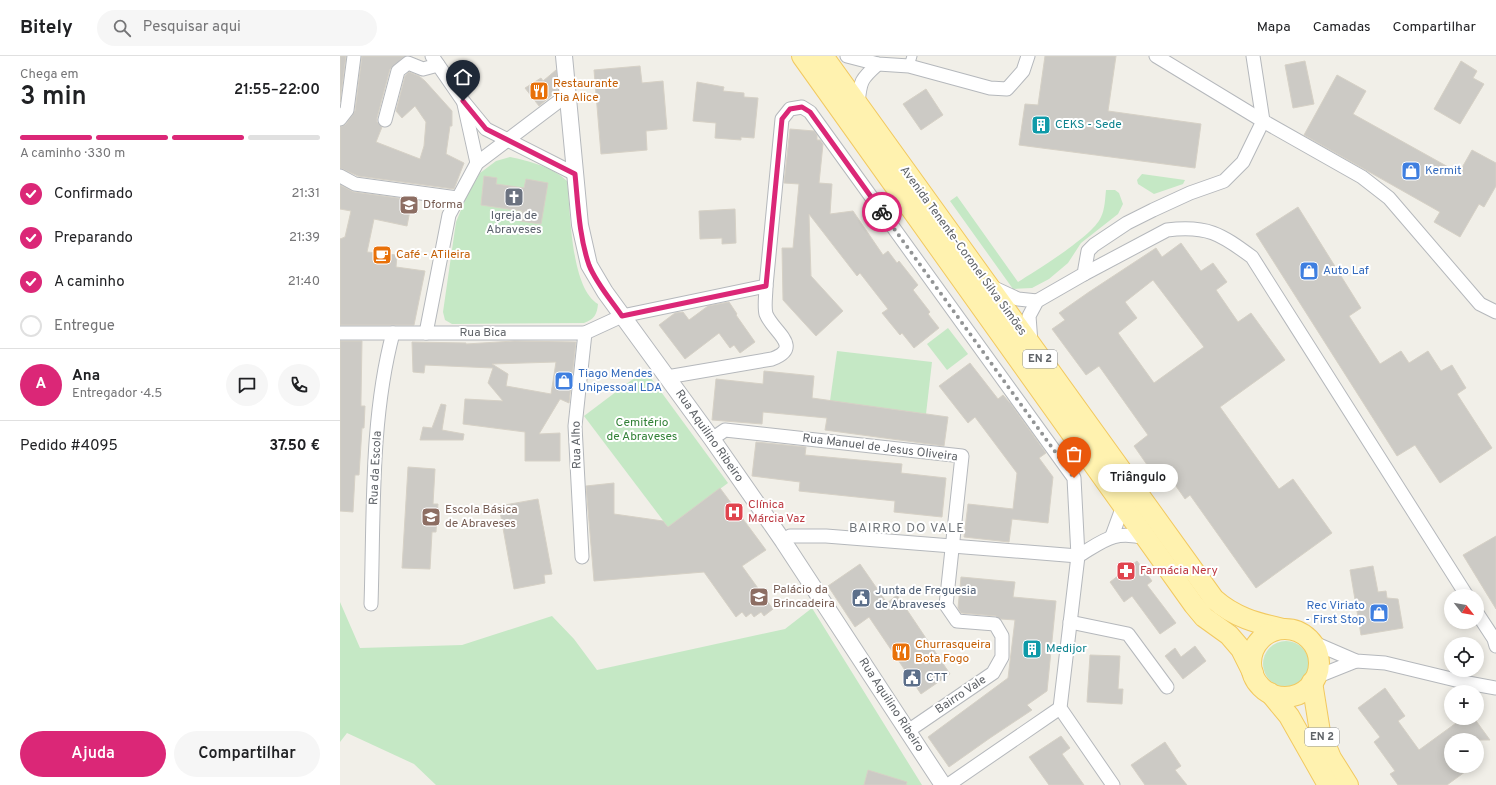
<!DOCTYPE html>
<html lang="pt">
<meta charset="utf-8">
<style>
:root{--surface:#fff;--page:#f6f6f6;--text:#202124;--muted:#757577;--line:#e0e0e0;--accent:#db2777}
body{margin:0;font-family:Overpass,sans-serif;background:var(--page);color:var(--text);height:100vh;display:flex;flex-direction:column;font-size:15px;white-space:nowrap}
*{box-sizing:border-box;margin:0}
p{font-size:13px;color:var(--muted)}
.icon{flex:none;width:22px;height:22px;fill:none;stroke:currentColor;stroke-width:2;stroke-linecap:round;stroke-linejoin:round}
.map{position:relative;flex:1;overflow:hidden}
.drawer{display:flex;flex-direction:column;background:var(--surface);width:340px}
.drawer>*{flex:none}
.needle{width:26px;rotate:121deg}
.fabs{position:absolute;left:1104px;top:533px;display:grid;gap:8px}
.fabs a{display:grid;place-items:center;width:40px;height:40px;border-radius:50%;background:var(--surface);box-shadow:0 2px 10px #0003;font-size:20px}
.pin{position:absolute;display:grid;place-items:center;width:34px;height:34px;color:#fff;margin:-41px -17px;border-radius:50% 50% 50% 0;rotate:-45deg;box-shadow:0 0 4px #0007}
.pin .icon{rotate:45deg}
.courier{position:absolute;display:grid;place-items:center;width:40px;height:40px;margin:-20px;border:3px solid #db2777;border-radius:50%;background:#fff;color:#222;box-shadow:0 1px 5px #0007}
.bubble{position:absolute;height:28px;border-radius:14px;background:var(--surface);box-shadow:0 2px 10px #0003;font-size:13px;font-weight:600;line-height:28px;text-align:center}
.head em{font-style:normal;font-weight:600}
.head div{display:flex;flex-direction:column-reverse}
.head{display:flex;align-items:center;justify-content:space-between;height:68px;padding:0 20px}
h1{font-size:26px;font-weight:600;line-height:30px}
.bar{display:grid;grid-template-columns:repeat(4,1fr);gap:6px 4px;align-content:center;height:48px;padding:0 20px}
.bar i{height:5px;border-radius:3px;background:var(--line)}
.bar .selected{background:var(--accent)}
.bar p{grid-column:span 4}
.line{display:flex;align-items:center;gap:10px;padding:0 20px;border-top:1px solid var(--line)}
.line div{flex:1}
.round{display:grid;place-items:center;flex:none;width:42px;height:42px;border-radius:21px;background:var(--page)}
ol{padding:0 20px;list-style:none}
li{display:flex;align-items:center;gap:12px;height:44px}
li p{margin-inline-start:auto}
li .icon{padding:4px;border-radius:50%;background:var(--accent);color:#fff;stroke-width:4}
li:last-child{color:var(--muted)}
li i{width:22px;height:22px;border:2px solid var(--line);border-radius:50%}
.action{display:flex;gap:8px;margin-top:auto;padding:8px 20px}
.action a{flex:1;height:46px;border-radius:24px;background:var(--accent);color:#fff;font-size:16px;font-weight:600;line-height:46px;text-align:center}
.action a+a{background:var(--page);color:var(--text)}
header{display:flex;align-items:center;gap:24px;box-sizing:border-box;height:56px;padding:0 20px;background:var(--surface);border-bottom:1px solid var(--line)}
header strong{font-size:19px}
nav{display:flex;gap:22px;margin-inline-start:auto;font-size:14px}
.search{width:280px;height:36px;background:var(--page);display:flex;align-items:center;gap:10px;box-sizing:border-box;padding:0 14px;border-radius:22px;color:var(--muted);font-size:15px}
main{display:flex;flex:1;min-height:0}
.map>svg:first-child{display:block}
</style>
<header>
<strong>Bitely</strong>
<div class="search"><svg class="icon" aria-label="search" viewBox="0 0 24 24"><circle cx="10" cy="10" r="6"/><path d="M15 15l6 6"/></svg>Pesquisar aqui</div>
<nav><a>Mapa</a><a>Camadas</a><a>Compartilhar</a></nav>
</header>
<main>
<section class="drawer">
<div class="head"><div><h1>3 min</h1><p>Chega em</p></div><em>21:55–22:00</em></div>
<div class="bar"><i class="selected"></i><i class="selected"></i><i class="selected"></i><i></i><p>A caminho · 330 m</p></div>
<ol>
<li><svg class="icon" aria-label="check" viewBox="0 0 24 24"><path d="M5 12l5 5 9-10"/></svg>Confirmado<p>21:31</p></li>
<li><svg class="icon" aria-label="check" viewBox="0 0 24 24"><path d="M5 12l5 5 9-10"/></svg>Preparando<p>21:39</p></li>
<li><svg class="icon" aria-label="check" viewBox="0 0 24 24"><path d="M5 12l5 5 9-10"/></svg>A caminho<p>21:40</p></li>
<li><i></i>Entregue</li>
</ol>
<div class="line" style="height:72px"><b class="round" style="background:var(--accent);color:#fff">A</b><div><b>Ana</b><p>Entregador · 4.5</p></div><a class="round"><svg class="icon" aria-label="chat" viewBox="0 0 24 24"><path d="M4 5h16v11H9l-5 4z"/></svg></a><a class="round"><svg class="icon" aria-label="phone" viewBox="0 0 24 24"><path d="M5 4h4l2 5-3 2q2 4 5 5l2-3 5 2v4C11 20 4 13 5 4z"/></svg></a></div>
<div class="line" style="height:52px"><div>Pedido #4095</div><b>37.50 €</b></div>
<div class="action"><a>Ajuda</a><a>Compartilhar</a></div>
</section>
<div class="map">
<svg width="1156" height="729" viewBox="0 0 1156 729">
<rect width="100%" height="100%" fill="#f1efe8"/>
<!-- green -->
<g fill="#c5e8c5">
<path d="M170,101C189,105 213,111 227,125C231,156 230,231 258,248C257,259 254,263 244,267L112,268L105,264L103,256L116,166L128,137L140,117L156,105Z"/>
<polygon points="802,118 845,124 843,128 814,138 798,128 797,124"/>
<path d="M766,134H775L779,137L783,148L778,158L741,187L728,207L709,223L692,232L673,233L610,145L617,140L678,226C697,214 753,180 761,161C765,153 765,143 766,134Z"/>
<polygon points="608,272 628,298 607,314 587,288"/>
<polygon points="497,295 592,306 586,358 490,345"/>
<polygon points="305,314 388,427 328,471 244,360"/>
<polygon points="0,546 20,592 122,589 212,560 234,583 257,614 445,573 472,552 582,729 96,729 74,708 7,677 0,686"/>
<circle cx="946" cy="608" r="23"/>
</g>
<!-- building -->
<g fill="#cccac5" stroke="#d6d1c6" fill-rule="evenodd">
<polygon points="0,0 6,0 0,46"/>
<polygon points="22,0 65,0 50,13 37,62 37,66 42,71 36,86 80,103 84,90 86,66 75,50 62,62 56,55 65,20 69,16 79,20 85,25 112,55 112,70 110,70 106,98 124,107 114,133 18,120 0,112 0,71 6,68 15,55"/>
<polygon points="705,0 776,0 768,55 861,68 855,112 679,89 685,48 698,49"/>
<polygon points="965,5 974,48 953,52 945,9"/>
<polygon points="1121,5 1137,15 1133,22 1144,28 1120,68 1094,53"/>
<polygon points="300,10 302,27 323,25 327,73 306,75 307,94 261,98 254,14"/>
<polygon points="216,14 218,34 199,50 185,32 201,22 203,25"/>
<polygon points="997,19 1026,35 1013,58 1119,117 1132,94 1156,107 1156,130 1144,151 1139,148 1120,181 1094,166 1100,156 964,79"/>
<polygon points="357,26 384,31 383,35 404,37 404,41 418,42 414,82 401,81 401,84 375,82 376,67 353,65"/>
<polygon points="586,33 603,59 581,74 563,48"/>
<polygon points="450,73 474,75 477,79 477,84 480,84 483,88 479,127 492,128 490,158 513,155 543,199 548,195 557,207 559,205 578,229 573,234 590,256 588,258 599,272 574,292 562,277 560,279 542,257 548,253 520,217 517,220 469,158 471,220 503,255 476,280 443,244 442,192 453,192 459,128 444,127"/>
<polygon points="144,120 157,122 156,128 184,132 186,123 208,127 201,168 180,165 182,155 141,149"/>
<polygon points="0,129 14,136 72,144 67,170 34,163 27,196 57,199 56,211 85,215 74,269 0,269 0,183 5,181 11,155 0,153"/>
<polygon points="958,151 1021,252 1009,260 1040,308 1061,295 1069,307 1088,295 1101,315 1112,309 1126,332 1117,338 1152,392 1100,427 1075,389 1057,400 916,178"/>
<polygon points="395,153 396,187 382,188 382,182 360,183 359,155"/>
<path d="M841,187L861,215L873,207L887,226L876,234L898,266L911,257L945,304L880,351L939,433L953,423L992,477L916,532L850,439L845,443L829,420L826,421L817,408L810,413L794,390L808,379L759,310L746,319L712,273L725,264L719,257L749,236L816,192L822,201ZM813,224L864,291L814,327L778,277L797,262L785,246Z"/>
<polygon points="389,246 397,258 396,259 415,286 400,297 394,289 390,292 379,277 345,303 319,269 335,257 343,256 349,264 368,250"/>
<polygon points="0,285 22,285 21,343 21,350 25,350 24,372 22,372 19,419 15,419 13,456 0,455"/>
<path d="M174,285L236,286L229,347L220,343L199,378L220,377V405H185V376L123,368L125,343L163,345L148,327L153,312L85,309L84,317L73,316L72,286L126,287V288ZM216,306L211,338L166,330L168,318L152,308Z"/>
<polygon points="630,307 658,343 663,339 671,348 706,397 699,402 713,421 708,467 672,463 669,486 624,481 628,448 673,453 677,417 635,361 628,367 599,330"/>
<polygon points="424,315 474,320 472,342 608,361 604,390 485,374 487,362 423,356 422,368 372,364 376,323 423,328"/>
<polygon points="101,348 106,349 102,374 124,378 123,384 80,384 83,371 92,372"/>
<polygon points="416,386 466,391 465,399 562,408 561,417 606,422 602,461 554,456 555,445 459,435 460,426 412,420"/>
<polygon points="68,411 95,413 93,448 98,448 96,476 92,476 90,513 62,512"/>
<polygon points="274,427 274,458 323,465 328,471 380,432 426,494 402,510 433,553 424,560 421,556 414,561 411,557 406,561 402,556 396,561 364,516 254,525 246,430"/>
<polygon points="198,443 212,518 204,519 205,527 174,533 159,450"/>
<polygon points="1156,480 1156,553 1123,499"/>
<polygon points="797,505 812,525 807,529 836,567 820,578 792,540 784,546 770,526"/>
<polygon points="520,508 547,547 557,539 610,618 581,638 529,561 515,571 488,530"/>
<polygon points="1033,510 1038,536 1046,535 1047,542 1058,543 1063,572 1021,579 1010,514"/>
<polygon points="621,521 675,526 673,541 716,545 707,635 687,649 692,654 650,682 609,711 588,681 668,622 675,564 661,563 656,560 621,557 618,552"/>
<polygon points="855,590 866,605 843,623 825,600 835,592 841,601"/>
<polygon points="750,599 780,600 778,633 783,633 782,648 747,646"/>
<polygon points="1045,632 1065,660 1058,665 1079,694 1123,662 1134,662 1150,684 1111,684 1111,710 1133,710 1107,729 1058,729 1050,718 1055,715 1034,686 1040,681 1018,652"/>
<polygon points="721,680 730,692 722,698 744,729 709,729 689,701"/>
<polygon points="825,686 841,710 835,714 847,729 805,729 791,709"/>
<polygon points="528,714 567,726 566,729 524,729"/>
</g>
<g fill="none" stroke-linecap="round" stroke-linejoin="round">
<defs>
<polyline id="pedestrian" points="569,10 572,0"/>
<g id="minor">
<polyline points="92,0 123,45 146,73 235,118"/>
<polyline points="507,0 538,8 569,10 650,32 667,33 683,15 688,0"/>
<polyline points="816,0 923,65 1022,121 1049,142 1140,248 1156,256"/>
<polyline points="124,48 137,107"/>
<path d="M518,48C520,25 521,23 538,8"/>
<polyline points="0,63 7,54 14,0"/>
<polyline points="45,64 58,15 68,7 83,13 98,9"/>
<polyline points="0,120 15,128 117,142"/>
<path d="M744,218L827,174C867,169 881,178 912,201L1127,540"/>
<polyline points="650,230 678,243 697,245"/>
<polyline points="0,277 245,277 282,260 426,230"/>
<polyline points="86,277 109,159 137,107 227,39"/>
<polyline points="691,287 689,260 697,245 744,218 748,195 754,189 787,167 813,154 850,137 884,125 903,106 923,65 913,0"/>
<path d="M327,321L432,303C464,291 433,276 426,258C424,251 426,238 426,230L442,63L450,53L462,51L470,56L734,422L738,500L720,652L773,729"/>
<polyline points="372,383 385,374 622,400 606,549 617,565 655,568 662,580 662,601 653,617 568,675"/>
<polyline points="772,480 783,450"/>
<path d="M443,485L450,480H486L738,500C765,484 773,474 806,482"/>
<polyline points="242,501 235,370 245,277"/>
<path d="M31,548C34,460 30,363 53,277"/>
<polyline points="1137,557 1154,583 1156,590"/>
<polyline points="730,566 788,578 827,631"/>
<polyline points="972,586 1016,605 1045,607 1128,627 1156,632"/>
<polyline points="976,621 1016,605"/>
<polyline points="608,729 720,652"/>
</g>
<polyline id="tertiary" points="224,0 240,169 249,209 265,236 372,383 443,485 603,729"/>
<g id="primary">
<polyline points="462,0 854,549 864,561 889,579 901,593 913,617"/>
<path d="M483,0L874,543C894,561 916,567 943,573"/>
<circle cx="945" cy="607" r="34"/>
<polyline points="972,626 980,676 991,702 1008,729"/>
<polyline points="930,637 949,660 988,729"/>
</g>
</defs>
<!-- pedestrian casing -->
<use href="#pedestrian" stroke="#b5b8bc" stroke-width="11"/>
<!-- minor casing -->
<use href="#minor" stroke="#b5b8bc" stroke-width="15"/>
<!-- tertiary casing -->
<use href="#tertiary" stroke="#b5b8bc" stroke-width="18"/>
<!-- primary casing -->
<use href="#primary" stroke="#f2c960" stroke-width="22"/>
<!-- pedestrian -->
<use href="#pedestrian" stroke="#fff" stroke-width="9"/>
<!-- minor -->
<use href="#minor" stroke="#fff" stroke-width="13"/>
<!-- tertiary -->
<use href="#tertiary" stroke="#fff" stroke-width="16"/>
<!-- primary -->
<use href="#primary" stroke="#fff2af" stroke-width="20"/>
</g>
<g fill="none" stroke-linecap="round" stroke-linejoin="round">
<!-- done -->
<polyline stroke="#929495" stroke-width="4" stroke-dasharray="0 7.2" points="542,156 734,422"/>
<!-- route -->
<path stroke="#db2777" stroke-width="5" d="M123,45L146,73L235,118C238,148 239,180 249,209C256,227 271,244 282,260L426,230L442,63L450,53L462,51L470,56L542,156"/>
</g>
<!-- icons -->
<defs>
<symbol id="restaurant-square" viewBox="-11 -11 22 22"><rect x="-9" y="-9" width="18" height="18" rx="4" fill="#e8710a" stroke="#fff"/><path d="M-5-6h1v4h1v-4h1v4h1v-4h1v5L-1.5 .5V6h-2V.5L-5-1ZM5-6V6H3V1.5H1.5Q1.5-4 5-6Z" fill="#fff"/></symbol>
<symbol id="building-square" viewBox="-11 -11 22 22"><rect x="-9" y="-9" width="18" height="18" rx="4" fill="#0f9aa8" stroke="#fff"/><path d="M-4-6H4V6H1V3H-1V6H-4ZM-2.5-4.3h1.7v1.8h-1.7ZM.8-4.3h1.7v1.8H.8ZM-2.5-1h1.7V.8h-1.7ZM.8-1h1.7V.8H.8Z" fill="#fff"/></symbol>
<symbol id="shop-square" viewBox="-11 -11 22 22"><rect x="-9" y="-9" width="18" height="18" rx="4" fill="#3f7fe0" stroke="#fff"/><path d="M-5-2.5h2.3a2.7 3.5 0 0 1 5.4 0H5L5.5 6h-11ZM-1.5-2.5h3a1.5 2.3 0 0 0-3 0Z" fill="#fff"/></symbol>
<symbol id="church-square" viewBox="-11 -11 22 22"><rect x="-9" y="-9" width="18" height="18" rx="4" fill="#6b7280" stroke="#fff"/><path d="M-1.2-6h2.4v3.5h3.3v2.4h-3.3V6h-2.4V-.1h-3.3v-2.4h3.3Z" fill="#fff"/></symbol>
<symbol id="university-square" viewBox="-11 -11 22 22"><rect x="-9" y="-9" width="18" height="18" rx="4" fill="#8d6e63" stroke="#fff"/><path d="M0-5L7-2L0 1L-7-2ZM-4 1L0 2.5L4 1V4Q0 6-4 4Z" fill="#fff"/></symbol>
<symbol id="cafe-square" viewBox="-11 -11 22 22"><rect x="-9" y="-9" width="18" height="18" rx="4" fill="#e8710a" stroke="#fff"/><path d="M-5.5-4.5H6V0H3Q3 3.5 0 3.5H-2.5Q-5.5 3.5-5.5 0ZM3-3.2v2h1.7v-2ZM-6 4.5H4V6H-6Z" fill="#fff"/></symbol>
<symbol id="hospital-square" viewBox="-11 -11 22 22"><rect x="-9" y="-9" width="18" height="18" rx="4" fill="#e0444e" stroke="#fff"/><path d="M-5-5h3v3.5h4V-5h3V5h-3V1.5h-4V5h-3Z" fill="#fff"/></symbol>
<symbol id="school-square" viewBox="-11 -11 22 22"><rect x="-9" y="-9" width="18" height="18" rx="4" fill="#8d6e63" stroke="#fff"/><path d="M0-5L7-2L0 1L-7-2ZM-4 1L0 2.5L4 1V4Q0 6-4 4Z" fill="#fff"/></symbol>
<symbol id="pharmacy-square" viewBox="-11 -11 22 22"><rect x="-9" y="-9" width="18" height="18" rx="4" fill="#e0444e" stroke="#fff"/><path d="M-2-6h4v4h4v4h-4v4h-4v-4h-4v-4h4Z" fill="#fff"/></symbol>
<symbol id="civic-square" viewBox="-11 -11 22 22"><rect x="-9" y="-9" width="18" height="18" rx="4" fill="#5c6f8a" stroke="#fff"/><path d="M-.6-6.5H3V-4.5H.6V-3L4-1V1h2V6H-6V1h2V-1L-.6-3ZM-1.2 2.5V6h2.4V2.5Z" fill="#fff"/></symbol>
</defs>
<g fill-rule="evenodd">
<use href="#restaurant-square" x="188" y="24" width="22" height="22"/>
<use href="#building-square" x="690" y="58" width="22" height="22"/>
<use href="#shop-square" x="1060" y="104" width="22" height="22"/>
<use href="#church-square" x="163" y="130" width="22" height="22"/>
<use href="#university-square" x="58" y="138" width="22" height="22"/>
<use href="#cafe-square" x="31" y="188" width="22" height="22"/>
<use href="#shop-square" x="958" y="204" width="22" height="22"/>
<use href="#shop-square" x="213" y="314" width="22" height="22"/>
<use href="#hospital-square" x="383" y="445" width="22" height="22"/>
<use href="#school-square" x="80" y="450" width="22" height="22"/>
<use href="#pharmacy-square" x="775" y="504" width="22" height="22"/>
<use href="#school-square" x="408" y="530" width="22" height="22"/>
<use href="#civic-square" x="510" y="531" width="22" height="22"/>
<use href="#shop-square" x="1028" y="546" width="22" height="22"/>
<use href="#building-square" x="681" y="582" width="22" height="22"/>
<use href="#restaurant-square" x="550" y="585" width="22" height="22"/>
<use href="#civic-square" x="561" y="611" width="22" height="22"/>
</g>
<g text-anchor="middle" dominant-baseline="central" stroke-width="4" stroke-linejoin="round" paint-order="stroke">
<!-- shield labels -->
<g fill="#fff" stroke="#8f9295" stroke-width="1">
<rect x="683" y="294" width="34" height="18" rx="3"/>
<rect x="965" y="672" width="34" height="18" rx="3"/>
</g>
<g font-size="11" font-weight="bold" fill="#5f6368">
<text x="700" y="303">EN 2</text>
<text x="982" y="681">EN 2</text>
</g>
<!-- food labels -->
<g font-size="12" fill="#c56008" stroke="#fff" text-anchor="start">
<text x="213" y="28">Restaurante<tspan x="213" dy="14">Tia Alice</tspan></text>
<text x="56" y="199">Café - ATileira</text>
<text x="575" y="589">Churrasqueira<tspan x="575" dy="14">Bota Fogo</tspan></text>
</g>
<!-- culture labels -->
<g font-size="12" fill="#0d838f" stroke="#fff" text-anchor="start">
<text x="715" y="69">CEKS - Sede</text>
<text x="706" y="593">Medijor</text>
</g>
<!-- shop labels -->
<g font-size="12" fill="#366cbe" stroke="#fff" text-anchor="start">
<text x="1085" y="115">Kermit</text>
<text x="983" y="215">Auto Laf</text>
<text x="238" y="318">Tiago Mendes<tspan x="238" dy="14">Unipessoal LDA</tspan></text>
<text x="1025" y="550" text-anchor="end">Rec Viriato<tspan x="1025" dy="14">- First Stop</tspan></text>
</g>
<!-- education labels -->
<g font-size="12" fill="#785e54" stroke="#fff" text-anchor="start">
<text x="83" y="149">Dforma</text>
<text x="105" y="454">Escola Básica<tspan x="105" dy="14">de Abraveses</tspan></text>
<text x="433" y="534">Palácio da<tspan x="433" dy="14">Brincadeira</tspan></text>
</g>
<!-- worship labels -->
<g font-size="12" fill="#5b616d" stroke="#fff">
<text x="174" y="160">Igreja de<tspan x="174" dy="14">Abraveses</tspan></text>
</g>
<!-- street labels -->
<g font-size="12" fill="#5f6368" stroke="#fff">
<text transform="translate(623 195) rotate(54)">Avenida Tenente-Coronel Silva Simões</text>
<text x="143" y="277">Rua Bica</text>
<text transform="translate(369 380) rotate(55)">Rua Aquilino Ribeiro</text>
<text transform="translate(237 389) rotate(-91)">Rua Alho</text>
<text transform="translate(540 392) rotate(7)">Rua Manuel de Jesus Oliveira</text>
<text transform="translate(36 412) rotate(-87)">Rua da Escola</text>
<text transform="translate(621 639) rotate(-34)">Bairro Vale</text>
<text transform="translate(551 649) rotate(57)">Rua Aquilino Ribeiro</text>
</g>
<!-- park labels -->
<g font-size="12" fill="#348238" stroke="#fff">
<text x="302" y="367">Cemitério<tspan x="302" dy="14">de Abraveses</tspan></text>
</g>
<!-- health labels -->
<g font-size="12" fill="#be3a42" stroke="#fff" text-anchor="start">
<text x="408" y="449">Clínica<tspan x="408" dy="14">Márcia Vaz</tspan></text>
<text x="800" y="515">Farmácia Nery</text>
</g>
<!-- service labels -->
<g font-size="12" fill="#4e5e75" stroke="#fff" text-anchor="start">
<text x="535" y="535">Junta de Freguesia<tspan x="535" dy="14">de Abraveses</tspan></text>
<text x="586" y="622">CTT</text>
</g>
<!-- neighbourhood labels -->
<g font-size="13" letter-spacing="1" fill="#70757a" stroke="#fff">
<text x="567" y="473">BAIRRO DO VALE</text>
</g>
</g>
</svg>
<div class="fabs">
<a><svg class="needle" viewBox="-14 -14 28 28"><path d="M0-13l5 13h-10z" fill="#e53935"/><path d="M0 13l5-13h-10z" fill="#757577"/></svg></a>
<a><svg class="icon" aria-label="locate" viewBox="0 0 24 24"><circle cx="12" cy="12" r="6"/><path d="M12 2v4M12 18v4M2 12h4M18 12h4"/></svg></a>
<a>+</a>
<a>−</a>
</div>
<div class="pin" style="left:734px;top:422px;background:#ea580c"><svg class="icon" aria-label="bag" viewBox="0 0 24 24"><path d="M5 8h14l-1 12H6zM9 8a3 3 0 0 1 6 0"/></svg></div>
<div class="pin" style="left:123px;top:45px;background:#1f2937"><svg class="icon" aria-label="home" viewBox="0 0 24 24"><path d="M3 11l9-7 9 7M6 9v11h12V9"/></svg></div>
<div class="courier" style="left:542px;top:156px"><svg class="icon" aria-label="bike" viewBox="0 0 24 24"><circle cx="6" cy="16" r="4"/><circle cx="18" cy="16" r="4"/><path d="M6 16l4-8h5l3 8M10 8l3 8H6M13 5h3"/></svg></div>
<div class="bubble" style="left:758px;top:408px;width:80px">Triângulo</div>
</div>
</main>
